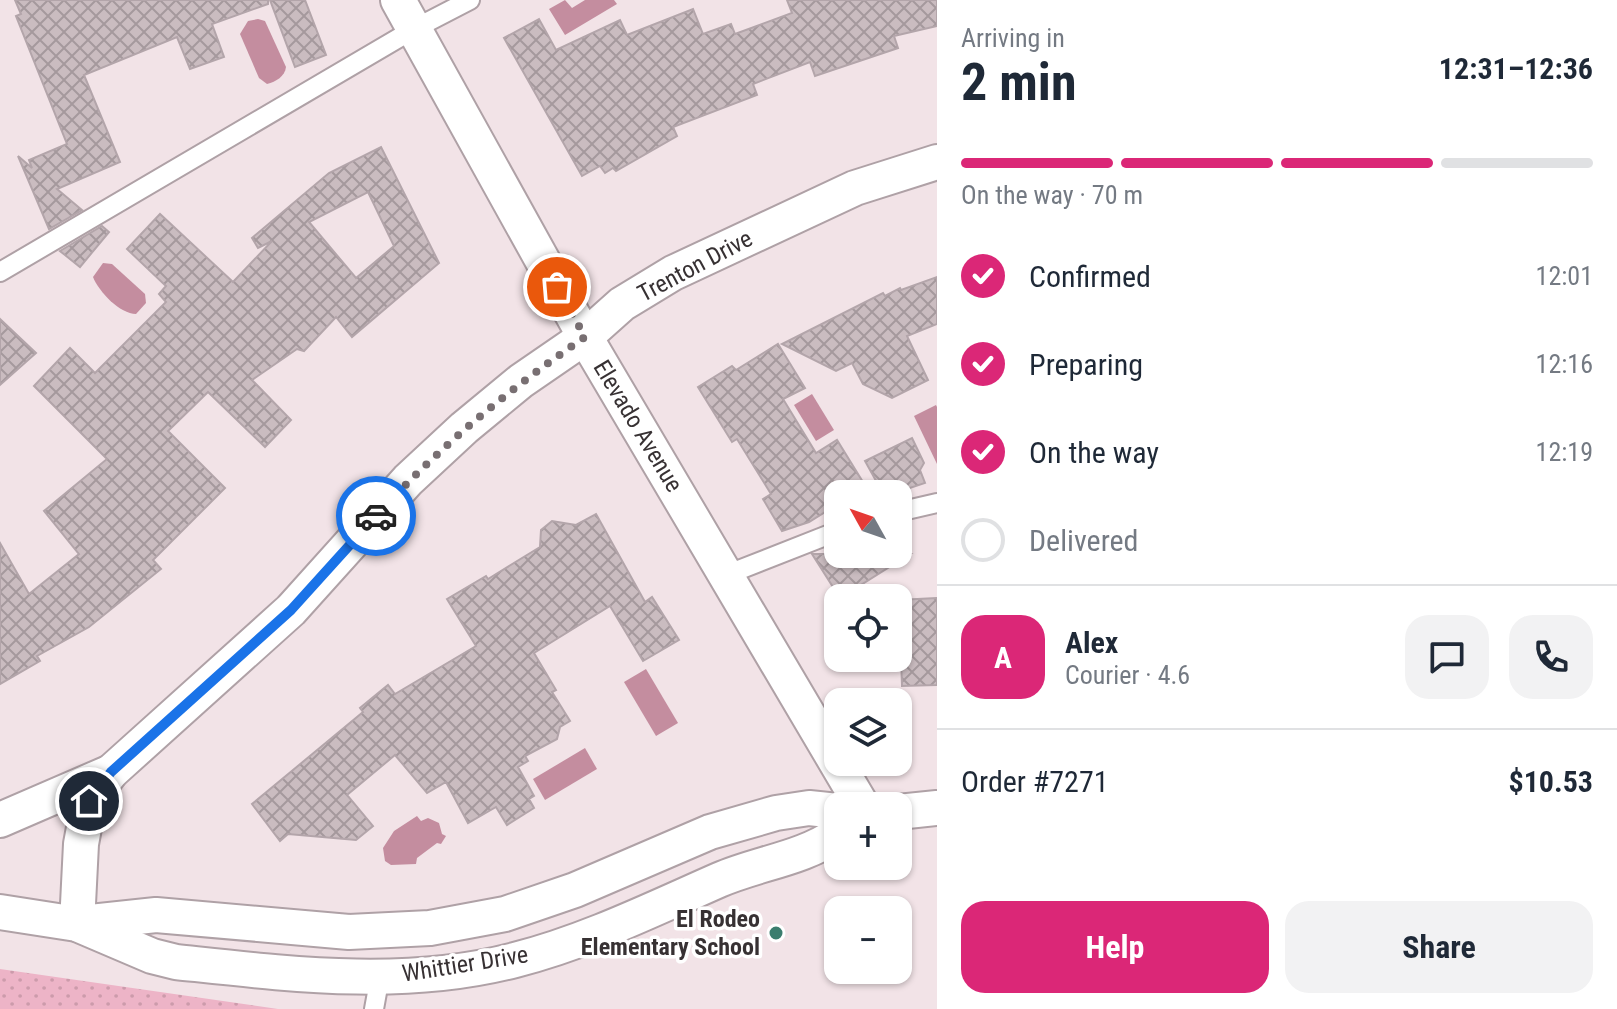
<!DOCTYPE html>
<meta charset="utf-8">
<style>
:root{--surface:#fff;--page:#f2f2f3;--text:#1f2937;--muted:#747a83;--line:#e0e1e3;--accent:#db2777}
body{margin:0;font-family:"Roboto Condensed",sans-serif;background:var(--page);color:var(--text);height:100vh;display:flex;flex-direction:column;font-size:30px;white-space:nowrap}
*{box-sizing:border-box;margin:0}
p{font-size:26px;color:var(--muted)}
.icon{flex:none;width:44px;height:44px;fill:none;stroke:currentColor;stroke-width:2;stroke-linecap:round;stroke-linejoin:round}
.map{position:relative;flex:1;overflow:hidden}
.drawer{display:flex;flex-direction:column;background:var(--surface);width:680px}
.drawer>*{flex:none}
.needle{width:52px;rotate:310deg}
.controls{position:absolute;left:824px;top:480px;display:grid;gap:16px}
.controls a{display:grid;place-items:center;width:88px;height:88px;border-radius:16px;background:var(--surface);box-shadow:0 2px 6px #0004;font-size:40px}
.pin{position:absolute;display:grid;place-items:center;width:68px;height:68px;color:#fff;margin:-34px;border:4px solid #fff;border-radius:50%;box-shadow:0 2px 8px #0007}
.courier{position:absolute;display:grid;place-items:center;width:80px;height:80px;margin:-40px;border:6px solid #1a73e8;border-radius:50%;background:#fff;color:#222;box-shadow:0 2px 10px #0007}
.overview em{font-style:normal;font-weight:700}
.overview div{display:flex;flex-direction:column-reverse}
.overview{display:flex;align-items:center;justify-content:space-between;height:136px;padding:0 24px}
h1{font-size:52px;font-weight:700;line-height:60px}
.bar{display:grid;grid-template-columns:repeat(4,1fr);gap:12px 8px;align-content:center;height:96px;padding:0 24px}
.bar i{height:10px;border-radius:6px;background:var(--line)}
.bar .selected{background:var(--accent)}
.bar p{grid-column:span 4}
.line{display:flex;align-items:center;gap:20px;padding:0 24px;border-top:2px solid var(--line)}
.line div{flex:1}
.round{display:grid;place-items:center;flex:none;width:84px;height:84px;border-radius:24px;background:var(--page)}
ol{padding:0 24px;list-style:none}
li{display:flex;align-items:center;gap:24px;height:88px}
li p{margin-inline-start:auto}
li .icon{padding:8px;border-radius:50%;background:var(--accent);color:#fff;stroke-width:4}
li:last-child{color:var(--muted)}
li i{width:44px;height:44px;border:4px solid var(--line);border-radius:50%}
.primary-button{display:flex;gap:16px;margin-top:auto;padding:16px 24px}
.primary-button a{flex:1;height:92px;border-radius:24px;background:var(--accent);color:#fff;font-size:32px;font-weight:700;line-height:92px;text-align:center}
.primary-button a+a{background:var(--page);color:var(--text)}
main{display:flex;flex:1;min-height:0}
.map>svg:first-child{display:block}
</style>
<main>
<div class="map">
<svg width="937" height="1009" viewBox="0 0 937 1009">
<defs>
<pattern id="grass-dots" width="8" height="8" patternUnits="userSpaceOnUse" patternTransform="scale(2)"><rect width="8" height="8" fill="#edb4c7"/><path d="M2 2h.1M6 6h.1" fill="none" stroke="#cc9bab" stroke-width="1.8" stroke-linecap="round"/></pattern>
<pattern id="building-cross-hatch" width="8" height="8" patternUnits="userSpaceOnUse" patternTransform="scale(2)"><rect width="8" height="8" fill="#cabcc0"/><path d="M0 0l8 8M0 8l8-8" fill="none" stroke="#a5999d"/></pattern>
</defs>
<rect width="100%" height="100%" fill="#f2e3e7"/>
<!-- grass -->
<polygon fill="url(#grass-dots)" points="0,969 7,970 278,1009 0,1009"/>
<!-- water -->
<g fill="#c48d9f">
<polygon points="565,0 572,8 585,0 614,0 617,4 565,35 549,9"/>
<path d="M258,19L265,21L286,67C285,76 276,82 267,84L259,78L240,34L248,21Z"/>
<path d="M103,263L112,264L145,294L146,303L136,314C120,314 99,292 93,277Z"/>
<polygon points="812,394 834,430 816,441 794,405"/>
<polygon points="936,405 937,407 937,464 914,416"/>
<polygon points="646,669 678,723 656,736 624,682"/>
<polygon points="585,748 597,769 545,800 533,779"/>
<polygon points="417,816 421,821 428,818 439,823 442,834 446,836 441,844 437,843 417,858 416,864 391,865 385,861 383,848 394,831"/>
</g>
<!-- building -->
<g fill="url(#building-cross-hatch)" stroke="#b3a5aa" stroke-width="2" fill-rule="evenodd">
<polygon points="15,0 268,0 268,4 212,24 224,57 190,69 177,37 84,75 120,162 57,189 82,210 49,229 18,156 32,168 29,160 67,144 16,16 21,14"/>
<polygon points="270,0 305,0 326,55 295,67"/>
<polygon points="787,0 937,0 937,26 894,36 898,48 815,76 810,62 753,84 757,95 673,127 677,136 616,171 613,168 605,173 600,166 582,176 504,38 539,19 556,50 620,20 627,35 693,9 703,34 731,24 735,34 792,13"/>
<path d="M381,147L439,263L352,337L336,317L304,351L297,349L252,380L291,420L265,447L208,392L168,431L225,488L153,560L161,569L89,627L37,656L40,661L0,684V543L29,594L79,554L44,511L107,459L34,386L70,348L95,373L166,302L159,294L166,286L127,249L160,214L233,282L272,241L258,248L252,238L329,173ZM368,192L394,246L356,278L309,222Z"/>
<polygon points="102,226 109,232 80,267 60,251"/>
<polygon points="937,277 937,324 907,336 928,380 892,398 863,384 852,363 836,371 782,344 883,293 885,296 900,288 901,290"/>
<polygon points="0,319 36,353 0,385"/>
<polygon points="778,344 805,388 783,399 816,453 837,440 866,487 855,494 838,494 838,504 809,522 782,531 763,499 771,494 737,439 732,442 698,387 732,366 736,370"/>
<polygon points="912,438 924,463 920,470 925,483 895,493 892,484 880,488 865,461"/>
<polygon points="596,514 645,602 652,597 679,640 643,661 610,606 534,653 556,690 552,692 570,721 560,727 557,739 525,756 528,761 518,767 534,796 529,799 534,808 507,825 496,807 468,823 446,782 427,793 395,755 347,795 373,826 356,840 288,834 280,841 252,804 363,712 360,708 388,685 395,694 476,646 447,599 486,576 488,579 540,547 541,530 552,521 576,525"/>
<polygon points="812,554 910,554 840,598"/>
<polygon points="937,598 937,685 902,686 901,657 898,658 898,600"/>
</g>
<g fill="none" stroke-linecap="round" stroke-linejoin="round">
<defs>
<g id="service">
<polyline points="0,272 414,29 470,0"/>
<polyline points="898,512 937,503"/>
<polyline points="726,575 838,531"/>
<polyline points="374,1009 380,976"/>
</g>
<g id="minor">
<polyline points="398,0 585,337 862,806"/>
<polyline points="898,812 937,808"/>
<polyline points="0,820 111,772"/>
<path d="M0,912L77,924L152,956L176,962C289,974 404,989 515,960C586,942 653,909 719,880C758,863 802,859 838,834"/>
<polyline points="81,923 156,915 349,932 430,928 505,914 575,890 710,832 776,813 809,808 838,811"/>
<polyline points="77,924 81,844 89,801 111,772 291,610 408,480 464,428 521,381 585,337 622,304 673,273 855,188 937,162"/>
</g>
</defs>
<!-- service casing -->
<use href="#service" stroke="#afa1a6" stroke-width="22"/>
<!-- minor casing -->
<use href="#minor" stroke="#afa1a6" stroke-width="38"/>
<!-- service -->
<use href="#service" stroke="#fff" stroke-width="18"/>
<!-- minor -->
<use href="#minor" stroke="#fff" stroke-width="34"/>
</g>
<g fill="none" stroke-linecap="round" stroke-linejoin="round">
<!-- done -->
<path stroke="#786f72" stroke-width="8" stroke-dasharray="0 14.4" d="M376,516C439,447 508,390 585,337L557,287"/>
<!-- route -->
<polyline stroke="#1a73e8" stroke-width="10" points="89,801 111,772 291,610 376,516"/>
</g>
<!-- markers -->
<circle fill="#3b7d6e" stroke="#fff" stroke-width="3" cx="776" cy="933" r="8"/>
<g text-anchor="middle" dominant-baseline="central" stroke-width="7" stroke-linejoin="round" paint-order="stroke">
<!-- street labels -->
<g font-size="24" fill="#373133" stroke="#fff">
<text transform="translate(695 266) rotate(-28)">Trenton Drive</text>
<text transform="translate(638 426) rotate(59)">Elevado Avenue</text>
<text transform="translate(465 964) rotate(-9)">Whittier Drive</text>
</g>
<!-- poi labels -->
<g font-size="24" font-weight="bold" fill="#373133" stroke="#fff" text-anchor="end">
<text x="760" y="919">El Rodeo<tspan x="760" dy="28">Elementary School</tspan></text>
</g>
</g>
</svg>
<div class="controls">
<a><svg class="needle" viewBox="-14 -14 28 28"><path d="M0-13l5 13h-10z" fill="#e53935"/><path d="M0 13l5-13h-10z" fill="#747a83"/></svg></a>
<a><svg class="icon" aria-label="locate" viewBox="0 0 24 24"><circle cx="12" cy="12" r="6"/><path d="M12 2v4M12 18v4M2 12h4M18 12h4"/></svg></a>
<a><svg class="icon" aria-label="layers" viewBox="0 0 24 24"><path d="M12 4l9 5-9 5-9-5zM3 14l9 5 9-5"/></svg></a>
<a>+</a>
<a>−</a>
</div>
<div class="pin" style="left:557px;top:287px;background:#ea580c"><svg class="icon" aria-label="bag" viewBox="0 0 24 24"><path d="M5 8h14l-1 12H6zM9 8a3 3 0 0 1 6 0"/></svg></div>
<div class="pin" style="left:89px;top:801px;background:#1f2937"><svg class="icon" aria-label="home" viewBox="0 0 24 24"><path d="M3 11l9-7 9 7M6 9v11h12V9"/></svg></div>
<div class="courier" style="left:376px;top:516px"><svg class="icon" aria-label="car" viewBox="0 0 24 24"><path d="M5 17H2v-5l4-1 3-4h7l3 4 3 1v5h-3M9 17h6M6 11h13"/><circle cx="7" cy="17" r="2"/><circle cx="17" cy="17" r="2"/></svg></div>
</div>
<section class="drawer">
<div class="overview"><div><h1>2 min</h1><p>Arriving in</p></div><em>12:31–12:36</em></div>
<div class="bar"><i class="selected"></i><i class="selected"></i><i class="selected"></i><i></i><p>On the way · 70 m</p></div>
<ol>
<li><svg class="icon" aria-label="check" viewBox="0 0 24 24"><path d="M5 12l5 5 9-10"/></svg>Confirmed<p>12:01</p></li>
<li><svg class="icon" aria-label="check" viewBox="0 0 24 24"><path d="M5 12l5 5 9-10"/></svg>Preparing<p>12:16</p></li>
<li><svg class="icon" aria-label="check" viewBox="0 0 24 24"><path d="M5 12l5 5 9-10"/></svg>On the way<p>12:19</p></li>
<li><i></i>Delivered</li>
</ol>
<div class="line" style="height:144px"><b class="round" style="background:var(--accent);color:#fff">A</b><div><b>Alex</b><p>Courier · 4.6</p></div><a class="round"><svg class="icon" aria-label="chat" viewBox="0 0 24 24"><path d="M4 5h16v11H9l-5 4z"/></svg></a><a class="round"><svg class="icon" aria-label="phone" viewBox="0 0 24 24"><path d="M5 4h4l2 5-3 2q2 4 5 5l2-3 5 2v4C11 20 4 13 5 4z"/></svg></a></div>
<div class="line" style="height:104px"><div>Order #7271</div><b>$10.53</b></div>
<div class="primary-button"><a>Help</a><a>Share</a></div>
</section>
</main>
